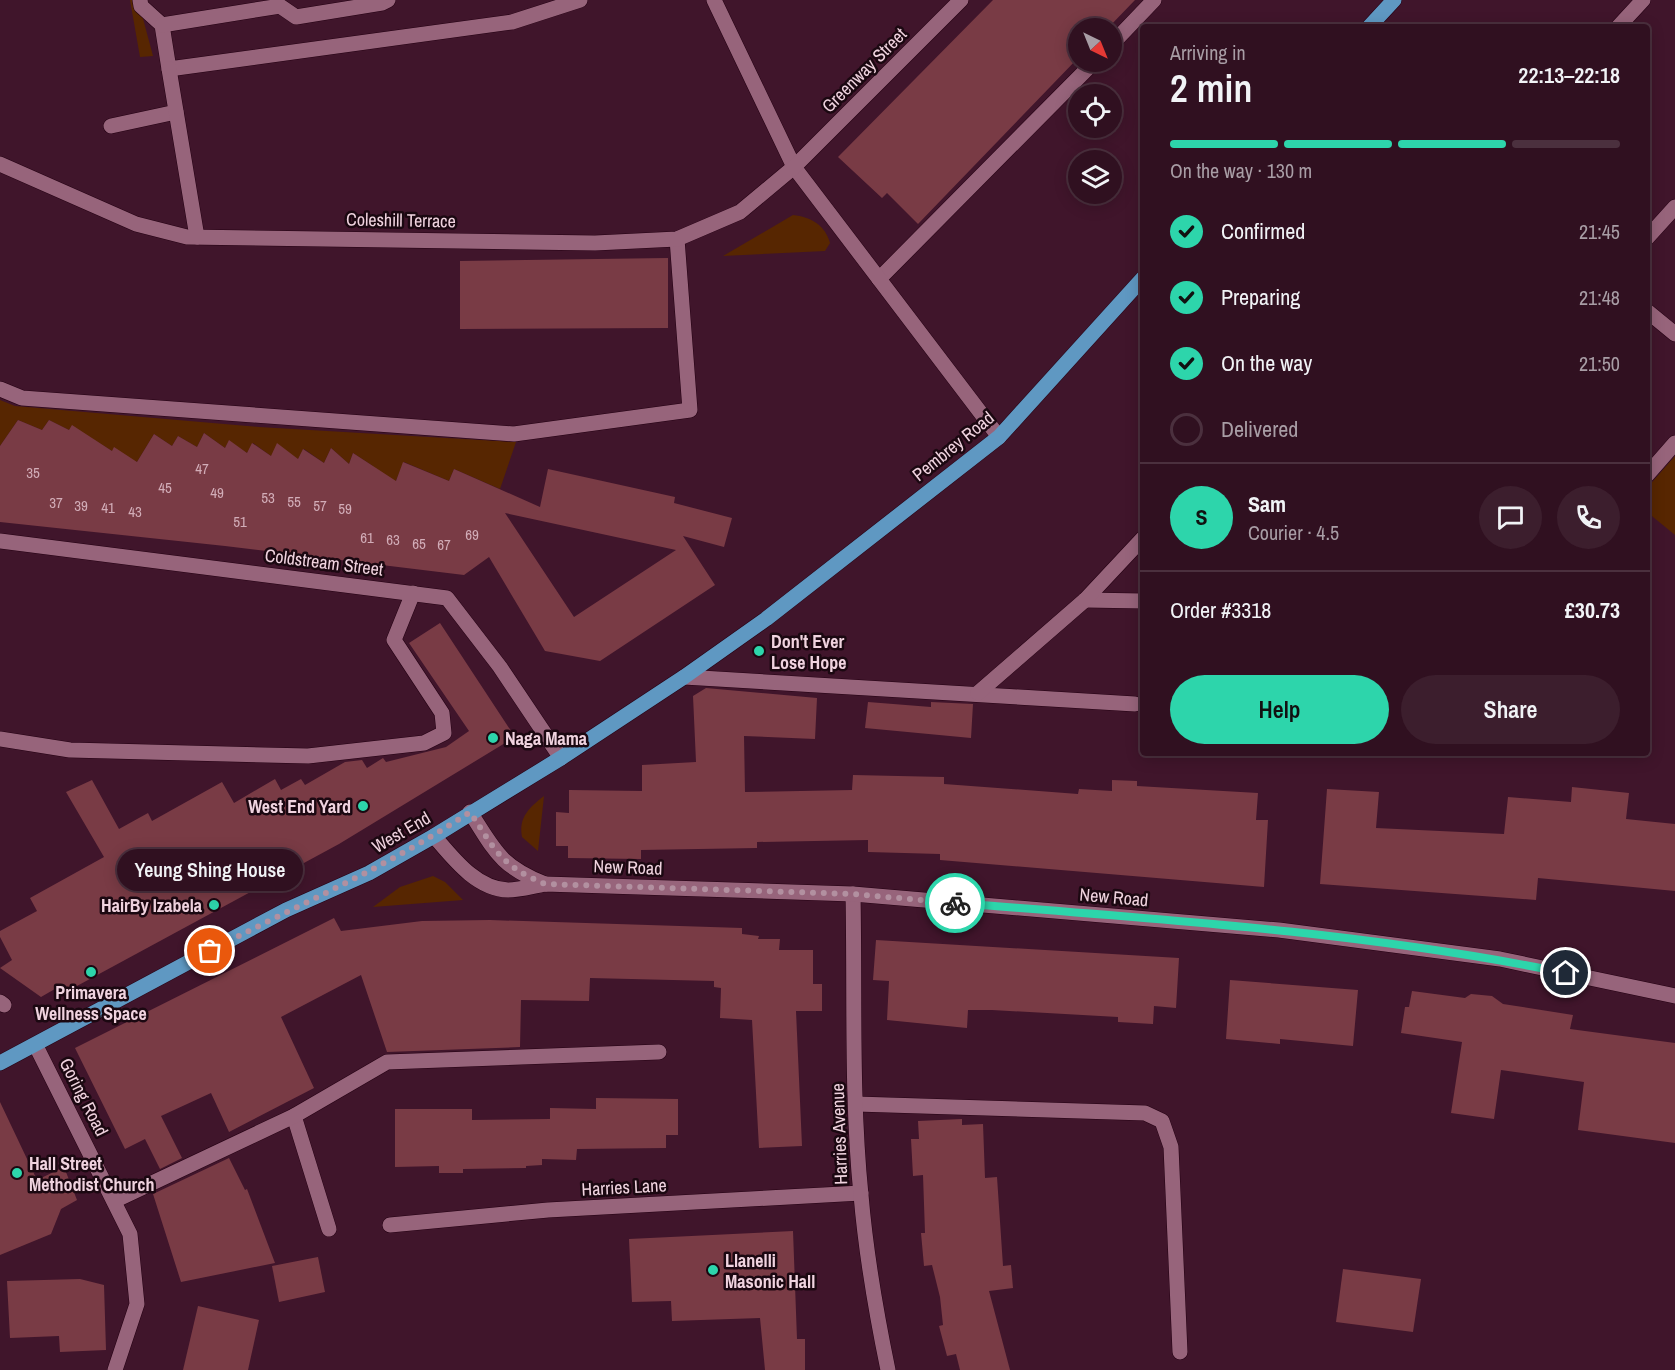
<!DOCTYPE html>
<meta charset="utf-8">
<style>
:root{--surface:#301020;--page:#3c1e2d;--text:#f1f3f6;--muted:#a89da5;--line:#4b303e;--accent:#2dd5ab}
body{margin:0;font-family:"Archivo Narrow",sans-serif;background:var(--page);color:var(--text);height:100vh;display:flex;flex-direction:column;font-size:22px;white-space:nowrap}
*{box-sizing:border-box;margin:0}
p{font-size:20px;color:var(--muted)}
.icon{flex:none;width:33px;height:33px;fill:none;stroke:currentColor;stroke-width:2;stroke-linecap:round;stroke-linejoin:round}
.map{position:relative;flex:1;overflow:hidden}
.sheet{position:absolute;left:1140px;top:24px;width:510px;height:732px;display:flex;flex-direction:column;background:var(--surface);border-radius:6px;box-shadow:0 3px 15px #0003,0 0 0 2px var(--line)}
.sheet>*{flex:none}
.needle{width:39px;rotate:137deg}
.buttons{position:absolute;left:1068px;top:18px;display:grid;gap:12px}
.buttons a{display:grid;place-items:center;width:54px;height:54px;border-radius:50%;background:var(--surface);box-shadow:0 3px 15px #0003,0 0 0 2px var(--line);font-size:30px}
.pin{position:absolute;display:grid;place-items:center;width:51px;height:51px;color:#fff;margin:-26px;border:3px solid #fff;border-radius:50%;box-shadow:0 2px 6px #0007}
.courier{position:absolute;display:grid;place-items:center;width:60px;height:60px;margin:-30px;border:4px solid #2dd5ab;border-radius:50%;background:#fff;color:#222;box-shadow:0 2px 8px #0007}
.bubble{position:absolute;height:42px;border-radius:21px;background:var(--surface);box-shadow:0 3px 15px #0003,0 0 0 2px var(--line);font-size:20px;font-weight:600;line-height:42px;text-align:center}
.overview em{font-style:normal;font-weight:600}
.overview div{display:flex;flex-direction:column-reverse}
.overview{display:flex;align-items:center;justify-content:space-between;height:102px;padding:0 30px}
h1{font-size:39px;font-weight:600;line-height:45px}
.bar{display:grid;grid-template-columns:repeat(4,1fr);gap:9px 6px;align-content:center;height:72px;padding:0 30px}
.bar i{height:8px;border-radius:4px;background:var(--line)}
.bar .on{background:var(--accent)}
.bar p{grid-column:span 4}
.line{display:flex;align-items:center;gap:15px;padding:0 30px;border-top:2px solid var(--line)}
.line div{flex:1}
.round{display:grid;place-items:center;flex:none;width:63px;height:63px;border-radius:32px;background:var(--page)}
ol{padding:0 30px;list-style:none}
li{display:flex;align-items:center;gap:18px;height:66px}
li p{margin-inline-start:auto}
li .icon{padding:6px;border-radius:50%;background:var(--accent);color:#111;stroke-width:4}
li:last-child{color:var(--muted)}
li i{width:33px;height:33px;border:3px solid var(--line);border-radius:50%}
.cta{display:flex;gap:12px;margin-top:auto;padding:12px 30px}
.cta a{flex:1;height:69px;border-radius:36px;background:var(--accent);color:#111;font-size:24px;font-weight:600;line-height:69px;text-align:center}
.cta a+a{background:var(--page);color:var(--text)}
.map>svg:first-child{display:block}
</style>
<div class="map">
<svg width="1675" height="1370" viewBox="0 0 1675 1370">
<rect width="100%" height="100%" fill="#40152b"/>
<!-- green -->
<g fill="#572601">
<polygon points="130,0 138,0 153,56 140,57"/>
<path d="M793,215C811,217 825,225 830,243L825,251L723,256Z"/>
<polygon points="0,400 15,406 259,427 516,442 500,489 454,469 449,481 404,462 394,485 371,473 373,466 353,453 349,464 331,448 324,463 304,449 298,459 271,456 253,443 247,453 229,441 225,448 204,433 197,447 178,436 172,446 154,434 137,462 112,451 72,426 69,430 49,420 42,430 18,420 0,446"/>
<polygon points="1675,456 1675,535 1647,512 1647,488"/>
<path d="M544,796L538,851L522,837C518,817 530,807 544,796Z"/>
<polygon points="433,876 445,882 463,900 373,907 400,887"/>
</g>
<!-- building -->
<g fill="#793b45" fill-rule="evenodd">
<polygon points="993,0 1135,0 1108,28 1078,28 1078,58 918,224 887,193 882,198 838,157"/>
<polygon points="668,258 668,328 460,329 460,261"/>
<path d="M18,420L42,430L49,420L69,430L72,425L112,451L114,447L137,462L154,434L172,446L178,436L197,447L204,433L225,448L229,440L247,453L252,443L271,456L277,443L298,459L303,449L324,463L331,448L349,464L353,453L396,481L403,462L449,481L454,469L540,507L548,469L675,497L674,503L732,518L724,547L683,536L715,585L600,661L545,651L489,557L464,575L225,546L0,522V446ZM505,513L537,520L676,550L574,617Z"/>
<polygon points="440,623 515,737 339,844 64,993 60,986 41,997 0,968 12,960 0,937 0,931 37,911 30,898 104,857 66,792 92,780 119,829 148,813 152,821 222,782 234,803 275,779 281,790 301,779 305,785 345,762 362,760 367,768 383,758 386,762 446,747 469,731 409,643"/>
<polygon points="706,688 817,698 815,739 744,736 745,792 852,790 853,775 944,777 944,784 1078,794 1079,789 1112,791 1112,780 1137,781 1137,786 1258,793 1256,820 1268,820 1264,887 940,860 940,854 868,852 868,840 757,842 757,848 641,850 641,859 568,858 568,846 556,846 556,812 569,813 569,790 642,791 642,765 696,762 693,696"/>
<polygon points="868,702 931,707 931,702 973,704 971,738 865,728"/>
<polygon points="1572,787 1629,793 1626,819 1675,824 1675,891 1538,878 1536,900 1320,884 1327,789 1379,792 1376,828 1504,834 1508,797 1571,802"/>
<polygon points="334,918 341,931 422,921 490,920 742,928 742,934 759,936 758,939 780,939 779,950 813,950 813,984 822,984 822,1011 796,1011 802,1146 759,1148 752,1020 720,1018 721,988 714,987 714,981 590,978 589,1001 521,1000 520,1047 387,1052 361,975 281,1017 314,1088 229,1132 211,1093 161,1116 182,1158 160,1169 145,1139 125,1149 75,1048"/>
<polygon points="876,940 1179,958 1176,1008 1154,1006 1153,1024 1118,1022 1118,1017 992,1010 968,1010 967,1028 887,1020 889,981 873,980"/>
<polygon points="1230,980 1358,990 1353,1046 1280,1039 1280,1044 1226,1039"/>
<polygon points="1412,991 1465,998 1471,994 1492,996 1503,1004 1573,1015 1570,1029 1675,1043 1675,1143 1578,1130 1584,1082 1501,1070 1494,1119 1451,1113 1462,1042 1401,1033 1405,1007 1409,1007"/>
<polygon points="596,1098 678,1099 678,1135 666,1135 666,1148 577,1149 576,1160 542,1159 542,1165 526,1166 526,1168 463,1169 463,1173 439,1173 439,1166 395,1167 395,1109 472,1109 472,1120 550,1119 550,1108 596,1109"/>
<polygon points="0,1102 37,1180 64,1167 77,1200 61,1209 51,1234 0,1255"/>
<polygon points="962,1119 962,1125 983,1124 985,1178 997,1177 1003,1266 1011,1265 1013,1288 989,1291 1010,1370 960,1370 956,1354 947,1356 939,1326 943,1325 940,1297 932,1265 924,1266 921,1233 925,1233 923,1175 913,1176 911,1139 919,1139 918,1121"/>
<polygon points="229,1158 245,1190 247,1189 275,1263 181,1282 153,1194"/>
<polygon points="793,1231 797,1339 805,1339 805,1370 765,1370 760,1318 672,1321 671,1301 632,1302 629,1239"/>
<polygon points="318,1257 325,1292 279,1302 272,1266"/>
<polygon points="1343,1269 1421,1279 1413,1332 1336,1322"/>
<polygon points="80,1279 104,1285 106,1350 60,1352 59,1336 10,1338 7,1281"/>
<polygon points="198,1306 259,1320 248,1370 183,1370"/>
</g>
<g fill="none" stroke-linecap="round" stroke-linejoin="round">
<defs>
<g id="service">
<polyline points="140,0 141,6 162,25 169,69 512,22 580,0"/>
<polyline points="162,25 280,6 296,17 382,3 388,0"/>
<polyline points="1618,27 1643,0"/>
<polyline points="1112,44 1154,0"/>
<polyline points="111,126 176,112"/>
<polyline points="879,279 1094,62"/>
<polyline points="0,389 22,398 514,434 690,410 677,239"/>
<polyline points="1647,475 1675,443"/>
<polyline points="1085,600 1143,601"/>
<polyline points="684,677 1135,704"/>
<polyline points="978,693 1085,600 1143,538"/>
<polyline points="0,739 70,750 308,756 424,743 444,733 442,713 394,640 413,593"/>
<polyline points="856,1104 1145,1113 1162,1121 1171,1147 1180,1352"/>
<polyline points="294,1116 329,1229"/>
<polyline points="114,1201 294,1116 387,1062 659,1052"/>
<polyline points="390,1225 548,1210 861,1193"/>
</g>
<g id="minor">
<polyline points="714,0 794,167 999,437"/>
<polyline points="169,69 197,237"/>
<polyline points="1647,238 1675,207"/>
<polyline points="1647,311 1675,334"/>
<polyline points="0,541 447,598 500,667 561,758"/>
<path d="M853,894C855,994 851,1095 861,1195C866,1254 876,1312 888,1370"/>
<polyline points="0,1002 4,1005"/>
<polyline points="36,1046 130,1234 137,1304 115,1370"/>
</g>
<g id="secondary">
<polyline points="0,164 136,224 187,237 595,243 677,239 740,212 794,167 961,0"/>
<path d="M470,812C495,851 500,866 545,884"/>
<path d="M434,836C453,858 476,889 508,890C520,890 533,886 545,884L853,894L1279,930L1500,959L1675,996"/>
</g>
<g id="primary">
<polyline points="1369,27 1394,0"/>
<polyline points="0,1063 286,910 369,873 434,836 561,758 684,677 766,619 999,437 1143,278"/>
</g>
</defs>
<!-- service casing -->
<use href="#service" stroke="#240013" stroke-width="16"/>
<!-- minor casing -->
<use href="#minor" stroke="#240013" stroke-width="16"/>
<!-- secondary casing -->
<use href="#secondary" stroke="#240013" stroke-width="16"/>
<!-- primary casing -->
<use href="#primary" stroke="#240013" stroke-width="16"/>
<!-- service -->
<use href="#service" stroke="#97647b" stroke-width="15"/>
<!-- minor -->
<use href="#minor" stroke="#97647b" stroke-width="15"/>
<!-- secondary -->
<use href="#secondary" stroke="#97647b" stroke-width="15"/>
<!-- primary -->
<use href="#primary" stroke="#5f98c2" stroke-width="15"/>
</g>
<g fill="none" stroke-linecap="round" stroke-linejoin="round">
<!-- done -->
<path stroke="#b290a0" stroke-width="6" stroke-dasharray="0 10.8" d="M210,951C297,905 388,867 470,812C496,851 500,865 545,884L853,894L955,903"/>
<!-- route -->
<path stroke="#2dd5ab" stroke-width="8" d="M955,903C1159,919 1365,932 1566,973"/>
</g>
<!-- markers -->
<g fill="#2dd5ab" stroke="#1b0811" stroke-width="2">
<circle cx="759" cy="651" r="6"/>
<circle cx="493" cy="738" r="6"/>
<circle cx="363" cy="806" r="6"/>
<circle cx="214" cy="905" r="6"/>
<circle cx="91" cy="972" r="6"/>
<circle cx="17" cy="1173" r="6"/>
<circle cx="713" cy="1270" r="6"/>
</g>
<g text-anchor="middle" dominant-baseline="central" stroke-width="5" stroke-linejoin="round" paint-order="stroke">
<!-- number labels -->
<g font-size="15" fill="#d2adb8">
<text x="202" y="468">47</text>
<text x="33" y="472">35</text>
<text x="165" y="487">45</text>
<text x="217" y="492">49</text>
<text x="268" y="497">53</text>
<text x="294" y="501">55</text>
<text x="56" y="502">37</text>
<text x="81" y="505">39</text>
<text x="320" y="505">57</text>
<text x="108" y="507">41</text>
<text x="345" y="508">59</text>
<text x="135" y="511">43</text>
<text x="240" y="521">51</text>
<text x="472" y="534">69</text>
<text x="367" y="537">61</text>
<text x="393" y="539">63</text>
<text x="419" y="543">65</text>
<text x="444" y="544">67</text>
</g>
<!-- street labels -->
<g font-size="18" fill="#f0d3df" stroke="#1b0811">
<text transform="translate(864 70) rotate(-45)">Greenway Street</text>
<text transform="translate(401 220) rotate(1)">Coleshill Terrace</text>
<text transform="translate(953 446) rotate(-39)">Pembrey Road</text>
<text transform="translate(324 562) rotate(7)">Coldstream Street</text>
<text transform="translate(401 832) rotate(-30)">West End</text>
<text transform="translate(628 867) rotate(2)">New Road</text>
<text transform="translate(1114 897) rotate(5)">New Road</text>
<text transform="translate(84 1097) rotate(63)">Goring Road</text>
<text transform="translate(839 1134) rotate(-92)">Harries Avenue</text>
<text transform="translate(624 1187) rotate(-3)">Harries Lane</text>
</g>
<!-- poi labels -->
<g font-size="18" font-weight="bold" fill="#f0d3df" stroke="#1b0811" text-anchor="start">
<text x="771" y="641">Don't Ever<tspan x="771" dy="21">Lose Hope</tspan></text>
<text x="505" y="738">Naga Mama</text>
<text x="351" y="806" text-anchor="end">West End Yard</text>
<text x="202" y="905" text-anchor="end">HairBy Izabela</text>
<text x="91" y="992" text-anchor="middle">Primavera<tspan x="91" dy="21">Wellness Space</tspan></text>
<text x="29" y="1163">Hall Street<tspan x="29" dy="21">Methodist Church</tspan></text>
<text x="725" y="1260">Llanelli<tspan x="725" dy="21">Masonic Hall</tspan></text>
</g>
</g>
</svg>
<div class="buttons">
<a><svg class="needle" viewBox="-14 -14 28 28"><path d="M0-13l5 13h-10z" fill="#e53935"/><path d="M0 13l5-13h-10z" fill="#a89da5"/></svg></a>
<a><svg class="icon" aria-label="locate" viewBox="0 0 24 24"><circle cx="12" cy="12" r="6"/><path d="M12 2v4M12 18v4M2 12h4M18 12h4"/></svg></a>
<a><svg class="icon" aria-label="layers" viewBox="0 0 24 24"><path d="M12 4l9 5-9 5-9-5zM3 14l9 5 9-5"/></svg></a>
</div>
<div class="pin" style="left:210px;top:951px;background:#ea580c"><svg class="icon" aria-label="bag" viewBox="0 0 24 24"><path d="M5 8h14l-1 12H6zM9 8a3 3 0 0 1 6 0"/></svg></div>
<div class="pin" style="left:1566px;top:973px;background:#1f2937"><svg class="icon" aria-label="home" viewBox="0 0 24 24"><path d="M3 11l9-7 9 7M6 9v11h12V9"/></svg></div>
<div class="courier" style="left:955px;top:903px"><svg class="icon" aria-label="bike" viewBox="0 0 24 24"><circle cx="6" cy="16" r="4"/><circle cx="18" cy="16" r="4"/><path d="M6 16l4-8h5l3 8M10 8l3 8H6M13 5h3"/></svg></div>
<div class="bubble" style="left:117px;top:849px;width:186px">Yeung Shing House</div>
<section class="sheet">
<div class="overview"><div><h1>2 min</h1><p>Arriving in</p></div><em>22:13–22:18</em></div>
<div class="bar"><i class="on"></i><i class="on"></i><i class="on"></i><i></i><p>On the way · 130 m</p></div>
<ol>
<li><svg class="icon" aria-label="check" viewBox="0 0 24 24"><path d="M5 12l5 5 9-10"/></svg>Confirmed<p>21:45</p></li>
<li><svg class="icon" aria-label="check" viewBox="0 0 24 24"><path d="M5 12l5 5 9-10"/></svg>Preparing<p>21:48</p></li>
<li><svg class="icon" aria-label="check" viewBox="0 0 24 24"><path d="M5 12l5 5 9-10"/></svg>On the way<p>21:50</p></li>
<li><i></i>Delivered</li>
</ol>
<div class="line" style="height:108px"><b class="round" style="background:var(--accent);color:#111">S</b><div><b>Sam</b><p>Courier · 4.5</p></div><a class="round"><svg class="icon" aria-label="chat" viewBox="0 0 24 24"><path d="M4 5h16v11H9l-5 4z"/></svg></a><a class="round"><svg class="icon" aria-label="phone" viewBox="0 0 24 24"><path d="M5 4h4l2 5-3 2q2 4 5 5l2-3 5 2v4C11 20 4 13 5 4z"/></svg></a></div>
<div class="line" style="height:78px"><div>Order #3318</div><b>£30.73</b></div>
<div class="cta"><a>Help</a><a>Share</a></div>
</section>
</div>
